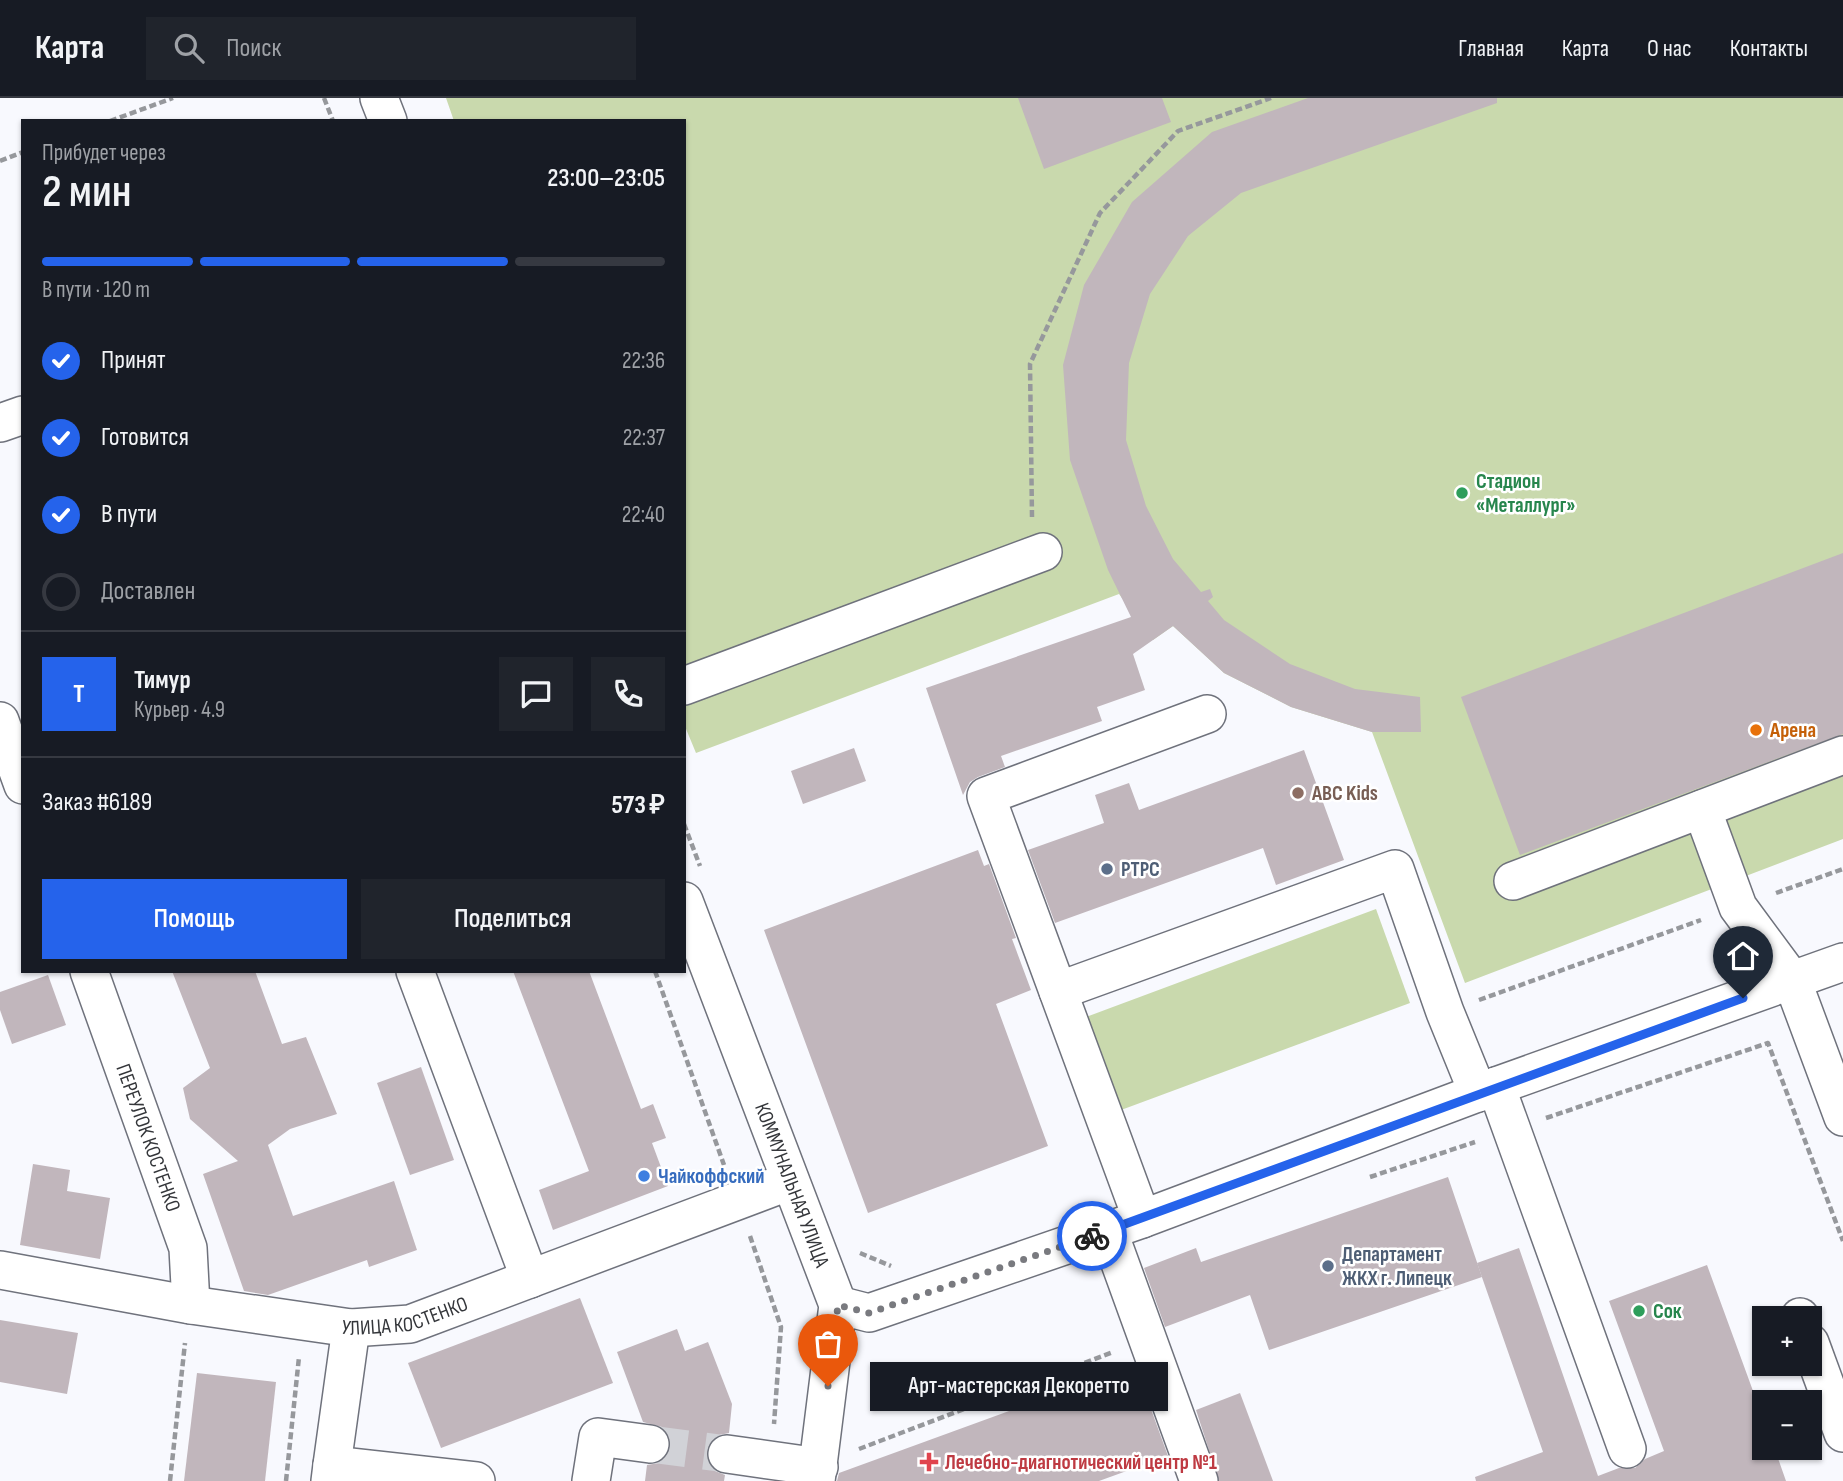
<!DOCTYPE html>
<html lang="ru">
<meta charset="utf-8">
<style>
:root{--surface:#171b24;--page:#20242c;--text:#f1f3f6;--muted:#9ea1a6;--line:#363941;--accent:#2563eb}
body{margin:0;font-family:"Sofia Sans Condensed",sans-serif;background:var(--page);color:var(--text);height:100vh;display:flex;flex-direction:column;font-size:26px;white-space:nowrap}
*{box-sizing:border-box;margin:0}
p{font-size:23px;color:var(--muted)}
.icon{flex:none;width:38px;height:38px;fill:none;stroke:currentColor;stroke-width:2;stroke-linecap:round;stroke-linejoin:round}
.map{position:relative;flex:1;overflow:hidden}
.sheet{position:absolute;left:21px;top:21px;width:665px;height:854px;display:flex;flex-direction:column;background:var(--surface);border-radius:0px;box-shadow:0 2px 5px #0004}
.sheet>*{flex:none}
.fabs{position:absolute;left:1752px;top:1208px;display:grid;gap:14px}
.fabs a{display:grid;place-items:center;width:70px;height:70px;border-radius:0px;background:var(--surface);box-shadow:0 2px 5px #0004;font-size:35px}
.pin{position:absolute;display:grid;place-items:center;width:60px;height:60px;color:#fff;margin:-72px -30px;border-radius:50% 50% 50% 0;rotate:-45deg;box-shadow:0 0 7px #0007}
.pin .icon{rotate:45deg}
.courier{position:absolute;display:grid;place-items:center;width:70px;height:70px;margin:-35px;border:5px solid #2563eb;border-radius:50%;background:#fff;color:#222;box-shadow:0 2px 9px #0007}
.bubble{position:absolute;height:49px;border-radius:0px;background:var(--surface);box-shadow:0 2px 5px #0004;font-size:23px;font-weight:600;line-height:49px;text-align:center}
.headline em{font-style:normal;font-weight:600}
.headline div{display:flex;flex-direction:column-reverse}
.headline{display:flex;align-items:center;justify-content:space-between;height:119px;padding:0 21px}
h1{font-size:46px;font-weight:600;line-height:52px}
.bar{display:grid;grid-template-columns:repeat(4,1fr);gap:10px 7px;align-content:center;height:84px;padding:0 21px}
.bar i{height:9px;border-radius:5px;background:var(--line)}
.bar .current{background:var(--accent)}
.bar p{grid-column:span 4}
.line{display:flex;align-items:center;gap:18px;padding:0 21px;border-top:2px solid var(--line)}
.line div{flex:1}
.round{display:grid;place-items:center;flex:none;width:74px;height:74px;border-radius:0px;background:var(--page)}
ol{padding:0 21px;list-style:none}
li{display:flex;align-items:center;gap:21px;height:77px}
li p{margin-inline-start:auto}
li .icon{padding:7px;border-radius:50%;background:var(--accent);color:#fff;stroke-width:4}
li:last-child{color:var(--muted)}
li i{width:38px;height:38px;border:4px solid var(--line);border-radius:50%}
.cta{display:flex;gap:14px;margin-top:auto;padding:14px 21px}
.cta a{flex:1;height:80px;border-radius:0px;background:var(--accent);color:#fff;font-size:28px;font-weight:600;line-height:80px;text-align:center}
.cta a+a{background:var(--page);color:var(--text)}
header{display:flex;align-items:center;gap:42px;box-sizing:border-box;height:98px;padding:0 35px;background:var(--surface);border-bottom:2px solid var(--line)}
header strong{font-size:33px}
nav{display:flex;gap:38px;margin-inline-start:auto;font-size:24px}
.search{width:490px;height:63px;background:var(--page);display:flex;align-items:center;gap:18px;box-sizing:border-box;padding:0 24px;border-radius:0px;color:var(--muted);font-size:26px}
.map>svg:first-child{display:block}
</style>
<header>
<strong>Карта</strong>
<div class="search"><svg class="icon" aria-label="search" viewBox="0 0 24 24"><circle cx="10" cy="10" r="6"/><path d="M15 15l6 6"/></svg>Поиск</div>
<nav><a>Главная</a><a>Карта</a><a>О нас</a><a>Контакты</a></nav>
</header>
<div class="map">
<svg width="1843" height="1383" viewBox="0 0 1843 1383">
<rect width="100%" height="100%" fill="#f8f9fe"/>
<!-- green -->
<g fill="#c9d9ad">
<polygon points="446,0 1843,0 1843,741 1465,885 1372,634 1291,609 1224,575 1173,528 1153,542 1119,496 696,655 684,626 684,23 454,23"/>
<polygon points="1376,811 1410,905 1113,1015 1078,922"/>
</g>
<!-- building -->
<g fill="#c1b6bc">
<polygon points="1018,0 1162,0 1171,24 1044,71"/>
<polygon points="1308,0 1497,0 1497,5 1241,95 1188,138 1150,196 1129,265 1126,342 1146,408 1173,461 1201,494 1210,491 1213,499 1208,503 1224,522 1290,566 1355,591 1420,599 1421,634 1372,634 1291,609 1224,575 1173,528 1133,556 1145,592 1097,609 1102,623 1001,658 1005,669 978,679 970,684 963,697 926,590 1131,519 1108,472 1070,362 1063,267 1084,187 1132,104 1212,34"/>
<polygon points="1843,455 1843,636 1520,757 1461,599"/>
<polygon points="854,650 866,683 803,706 791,673"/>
<polygon points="1304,652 1344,762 1276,787 1263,750 1055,825 1028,752 1104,725 1095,697 1129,685 1139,712"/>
<polygon points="978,752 984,768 989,766 1016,840 1012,841 1031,892 996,906 1048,1048 868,1115 764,832"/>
<polygon points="172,873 255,873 282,946 306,939 337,1016 290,1031 268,1047 293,1118 394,1083 417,1152 369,1169 367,1162 268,1197 244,1193 203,1076 238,1063 190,1021 183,990 210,970"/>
<polygon points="513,873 589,873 641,1011 653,1006 666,1040 652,1045 668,1088 553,1132 539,1092 589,1073"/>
<polygon points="48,877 66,927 12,946 0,912 0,894"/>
<polygon points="421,969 454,1062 410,1077 377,985"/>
<polygon points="33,1066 70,1072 67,1093 110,1100 100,1161 20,1147"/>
<polygon points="1448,1079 1482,1179 1269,1252 1250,1197 1165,1229 1144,1170 1196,1150 1201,1164"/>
<polygon points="1519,1150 1598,1378 1619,1370 1635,1370 1645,1361 1664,1353 1609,1203 1707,1167 1764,1323 1764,1349 1774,1349 1786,1383 1476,1383 1475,1379 1543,1354 1477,1165"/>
<polygon points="580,1200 613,1285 441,1350 408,1265"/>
<polygon points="0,1222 78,1235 67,1296 0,1284"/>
<polygon points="677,1231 685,1253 708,1244 732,1306 729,1335 719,1337 711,1343 706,1354 708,1364 715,1373 725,1377 724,1383 645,1383 647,1367 659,1365 667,1358 671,1349 670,1339 662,1329 643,1324 617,1254"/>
<polygon points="1135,1267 1168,1358 1099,1383 837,1383 839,1375"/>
<polygon points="197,1275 276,1284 265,1383 184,1383"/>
<polygon points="1240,1295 1273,1383 1219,1383 1196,1312"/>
</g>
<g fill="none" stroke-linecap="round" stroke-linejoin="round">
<!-- minor-tunnel -->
<polyline stroke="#d1d2d7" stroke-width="37" stroke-dasharray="37 18" stroke-linecap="butt" points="650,1346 727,1356"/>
<defs>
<g id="minor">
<polyline points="379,0 388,23"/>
<polyline points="0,325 23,317"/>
<polyline points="684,588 1043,454"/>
<polyline points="0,623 23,687"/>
<polyline points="1702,711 1738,809 1792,882 1843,1019"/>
<polyline points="1513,783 1843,657"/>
<path id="s1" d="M684,803L838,1207L816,1383"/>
<path id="s2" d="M89,873L188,1150L191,1207"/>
<polyline points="415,873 530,1181"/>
<polyline points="1058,893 1395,771 1445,914 1478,995"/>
<polyline points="1496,988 1627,1351"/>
<polyline points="1142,1121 986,698 1207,616"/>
<polyline points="1108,1132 1199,1383"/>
<path id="s3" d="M0,1172L191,1207L351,1230L410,1226L790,1083"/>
<polyline points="838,1207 869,1215 1142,1121 1496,988 1843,864"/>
<polyline points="1800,1219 1800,1220"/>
<polyline points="1810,1245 1843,1335"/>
<polyline points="727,1356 819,1369"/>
<polyline points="332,1367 351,1230"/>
<polyline points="330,1383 332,1367 476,1383"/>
<polyline points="591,1383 598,1339 650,1346"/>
</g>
</defs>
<!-- minor casing -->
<use href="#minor" stroke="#6f727c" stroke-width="40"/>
<!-- path -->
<g stroke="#96989c" stroke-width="4.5" stroke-dasharray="7 3.5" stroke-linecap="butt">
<polyline points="324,0 333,23"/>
<polyline points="110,23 173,0"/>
<polyline points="0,63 23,54"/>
<polyline points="1032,419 1030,266 1100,115 1178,33 1271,0"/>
<polyline points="684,726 700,768"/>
<polyline points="1776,795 1843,771"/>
<polyline points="655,873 724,1067"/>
<polyline points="1479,902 1701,822"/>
<polyline points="1546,1020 1768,945 1843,1143"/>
<polyline points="1370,1079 1475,1044"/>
<polyline points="750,1138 781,1229 774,1326"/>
<polyline points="860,1155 891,1168"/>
<polyline points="859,1351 1113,1254"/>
<polyline points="170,1383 185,1245"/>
<polyline points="286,1383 299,1259"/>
</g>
<!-- minor -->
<use href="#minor" stroke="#fff" stroke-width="37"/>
</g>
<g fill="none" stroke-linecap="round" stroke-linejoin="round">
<!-- done -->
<polyline stroke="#797a7f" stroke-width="7" stroke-dasharray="0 12.6" points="828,1288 838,1207 869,1215 1092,1138"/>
<!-- route -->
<polyline stroke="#2563eb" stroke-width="9" points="1092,1138 1743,900"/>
</g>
<!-- markers -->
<g fill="#2e9e5b" stroke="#fff" stroke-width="2.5">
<circle cx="1462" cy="395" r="7"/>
<circle cx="1639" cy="1213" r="7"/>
</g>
<circle fill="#e8710a" stroke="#fff" stroke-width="2.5" cx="1756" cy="632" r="7"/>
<circle fill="#8d6e63" stroke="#fff" stroke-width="2.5" cx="1298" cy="695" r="7"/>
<g fill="#5c6f8a" stroke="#fff" stroke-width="2.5">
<circle cx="1107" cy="771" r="7"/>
<circle cx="1328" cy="1168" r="7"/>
</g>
<circle fill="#3f7fe0" stroke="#fff" stroke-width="2.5" cx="644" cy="1078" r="7"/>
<path fill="#e0444e" stroke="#fff" stroke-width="2.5" d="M925.5 1353.5h7v7h7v7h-7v7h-7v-7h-7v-7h7z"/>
<g text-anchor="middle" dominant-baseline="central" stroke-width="5" stroke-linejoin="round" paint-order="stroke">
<!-- leisure labels -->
<g font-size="21" font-weight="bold" fill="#27864d" stroke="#fff" text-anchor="start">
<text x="1476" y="383">Стадион<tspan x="1476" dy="24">«Металлург»</tspan></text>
<text x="1653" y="1213">Сок</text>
</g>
<!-- food labels -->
<g font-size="21" font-weight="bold" fill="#c56008" stroke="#fff" text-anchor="start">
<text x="1770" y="632">Арена</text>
</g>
<!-- education labels -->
<g font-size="21" font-weight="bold" fill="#785e54" stroke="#fff" text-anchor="start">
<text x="1312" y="695">ABC Kids</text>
</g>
<!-- service labels -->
<g font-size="21" font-weight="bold" fill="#4e5e75" stroke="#fff" text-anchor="start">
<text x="1121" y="771">РТРС</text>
<text x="1342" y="1156">Департамент<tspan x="1342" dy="24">ЖКХ г. Липецк</tspan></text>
</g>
<!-- street labels -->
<g font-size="21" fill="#34363a" stroke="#fff">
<text stroke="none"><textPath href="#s2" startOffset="177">ПЕРЕУЛОК КОСТЕНКО</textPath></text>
<text stroke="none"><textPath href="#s1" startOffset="304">КОММУНАЛЬНАЯ УЛИЦА</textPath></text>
<text stroke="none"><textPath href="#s3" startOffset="411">УЛИЦА КОСТЕНКО</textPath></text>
</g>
<!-- shop labels -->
<g font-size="21" font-weight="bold" fill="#366cbe" stroke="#fff" text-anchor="start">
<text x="658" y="1078">Чайкоффский</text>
</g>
<!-- health labels -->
<g font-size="21" font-weight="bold" fill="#be3a42" stroke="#fff" text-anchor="start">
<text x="945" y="1364">Лечебно-диагнотический центр №1</text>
</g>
</g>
</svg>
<div class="fabs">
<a>+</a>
<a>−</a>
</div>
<div class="pin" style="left:828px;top:1288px;background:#ea580c"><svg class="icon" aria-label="bag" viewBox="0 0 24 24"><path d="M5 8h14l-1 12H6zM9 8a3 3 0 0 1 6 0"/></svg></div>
<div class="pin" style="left:1743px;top:900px;background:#1f2937"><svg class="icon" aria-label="home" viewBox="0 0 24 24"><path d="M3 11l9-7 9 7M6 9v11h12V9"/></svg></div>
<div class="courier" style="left:1092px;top:1138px"><svg class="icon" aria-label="bike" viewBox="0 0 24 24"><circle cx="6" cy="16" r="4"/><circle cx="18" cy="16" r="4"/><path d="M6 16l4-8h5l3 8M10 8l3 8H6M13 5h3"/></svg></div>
<div class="bubble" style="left:870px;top:1264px;width:298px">Арт-мастерская Декоретто</div>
<section class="sheet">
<div class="headline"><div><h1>2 мин</h1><p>Прибудет через</p></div><em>23:00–23:05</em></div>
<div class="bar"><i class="current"></i><i class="current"></i><i class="current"></i><i></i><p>В пути · 120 m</p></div>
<ol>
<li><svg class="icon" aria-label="check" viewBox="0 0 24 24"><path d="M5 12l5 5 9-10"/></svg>Принят<p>22:36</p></li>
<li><svg class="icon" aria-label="check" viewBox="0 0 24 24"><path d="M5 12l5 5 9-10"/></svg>Готовится<p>22:37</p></li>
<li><svg class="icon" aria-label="check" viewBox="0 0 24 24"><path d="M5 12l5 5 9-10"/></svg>В пути<p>22:40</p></li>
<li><i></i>Доставлен</li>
</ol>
<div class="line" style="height:126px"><b class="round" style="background:var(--accent);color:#fff">Т</b><div><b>Тимур</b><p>Курьер · 4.9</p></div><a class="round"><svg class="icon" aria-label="chat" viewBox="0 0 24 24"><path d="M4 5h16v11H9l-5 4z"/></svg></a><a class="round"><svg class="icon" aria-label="phone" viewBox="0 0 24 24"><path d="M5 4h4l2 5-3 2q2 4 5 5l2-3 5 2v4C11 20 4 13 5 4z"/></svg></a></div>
<div class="line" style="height:91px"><div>Заказ #6189</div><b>573 ₽</b></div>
<div class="cta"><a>Помощь</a><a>Поделиться</a></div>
</section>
</div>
